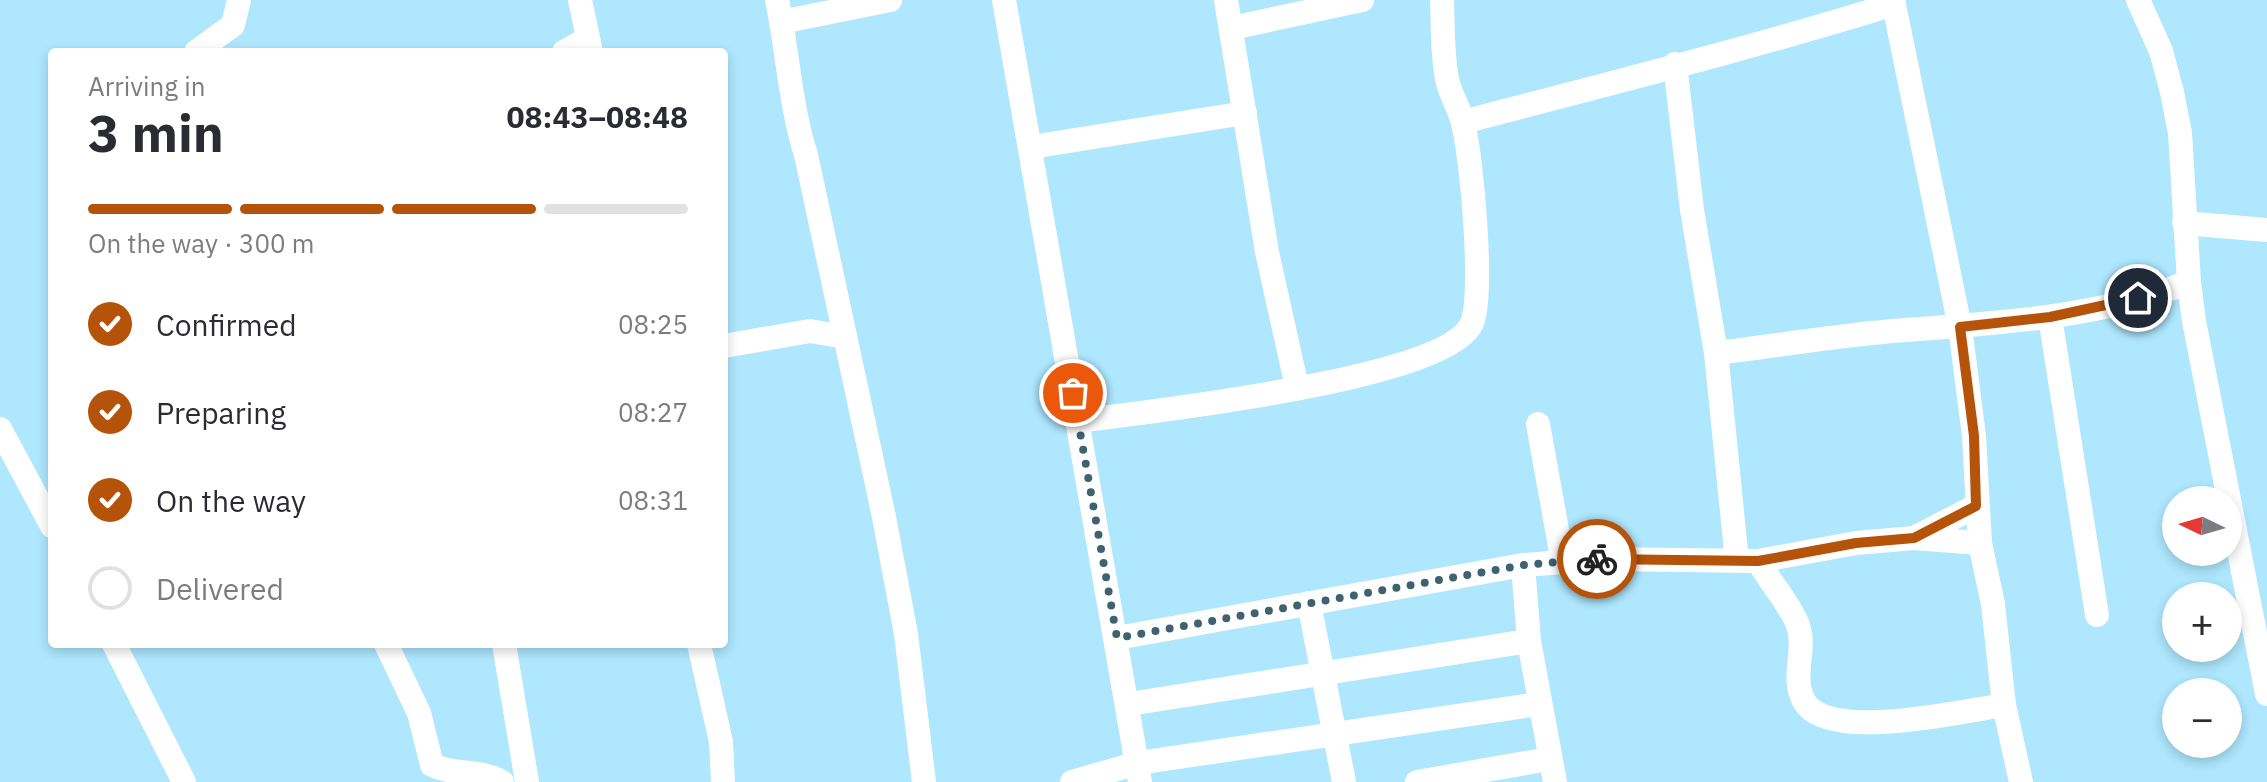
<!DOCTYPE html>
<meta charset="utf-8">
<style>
:root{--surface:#fff;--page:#f7f7f7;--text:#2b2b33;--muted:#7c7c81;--line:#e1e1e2;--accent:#b45309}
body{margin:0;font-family:"IBM Plex Sans",sans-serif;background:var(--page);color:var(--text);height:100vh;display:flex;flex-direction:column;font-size:30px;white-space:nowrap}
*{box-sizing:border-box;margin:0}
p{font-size:26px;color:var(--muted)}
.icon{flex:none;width:44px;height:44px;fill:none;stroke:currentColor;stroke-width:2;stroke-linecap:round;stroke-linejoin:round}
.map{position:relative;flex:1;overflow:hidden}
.details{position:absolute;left:48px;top:48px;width:680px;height:600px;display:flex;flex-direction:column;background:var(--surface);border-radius:8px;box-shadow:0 4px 12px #0003}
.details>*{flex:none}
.needle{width:52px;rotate:275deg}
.fabs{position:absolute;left:2162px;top:486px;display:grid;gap:16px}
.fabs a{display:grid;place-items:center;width:80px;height:80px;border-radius:50%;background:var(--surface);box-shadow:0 4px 12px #0003;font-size:40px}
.pin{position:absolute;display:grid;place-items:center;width:68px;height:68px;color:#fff;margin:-34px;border:4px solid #fff;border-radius:50%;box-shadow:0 2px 8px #0007}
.courier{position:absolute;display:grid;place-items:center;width:80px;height:80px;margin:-40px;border:6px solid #b45309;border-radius:50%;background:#fff;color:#222;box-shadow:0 2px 10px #0007}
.headline em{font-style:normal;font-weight:800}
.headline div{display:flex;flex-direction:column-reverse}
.headline{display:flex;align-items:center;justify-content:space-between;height:136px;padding:0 40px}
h1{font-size:52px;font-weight:800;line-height:60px}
.bar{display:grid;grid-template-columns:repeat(4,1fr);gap:12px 8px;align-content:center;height:96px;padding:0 40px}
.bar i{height:10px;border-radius:6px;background:var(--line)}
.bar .current{background:var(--accent)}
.bar p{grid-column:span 4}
ol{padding:0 40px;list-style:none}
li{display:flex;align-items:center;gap:24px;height:88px}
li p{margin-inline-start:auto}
li .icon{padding:8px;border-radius:50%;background:var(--accent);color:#fff;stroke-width:4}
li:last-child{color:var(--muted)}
li i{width:44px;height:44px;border:4px solid var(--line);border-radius:50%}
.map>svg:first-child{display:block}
</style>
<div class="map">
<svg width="2267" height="782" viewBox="0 0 2267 782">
<rect width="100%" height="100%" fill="#aee7fe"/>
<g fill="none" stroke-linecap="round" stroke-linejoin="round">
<!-- minor -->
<g stroke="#fff" stroke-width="24">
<polyline points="580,0 591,52"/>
<path d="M777,0C788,52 790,105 806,155L884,517L906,634L924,782"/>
<polyline points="1004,0 1140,782"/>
<polyline points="1226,0 1267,252 1297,387"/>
<polyline points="1893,0 1960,327 1974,436 1980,543 1993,604 2004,705 2021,782"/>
<polyline points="781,22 890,0"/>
<polyline points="1232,28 1362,0"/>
<polyline points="196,52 233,25 239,0"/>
<polyline points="564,52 587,39"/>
<polyline points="1675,64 1692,210 1716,353 1737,561"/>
<path d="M1463,122C1607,84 1752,48 1894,4"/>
<polyline points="1031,147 1245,113"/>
<polyline points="2184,223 2267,230"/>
<polyline points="2189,282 2194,321 2267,694"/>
<polyline points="2050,317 2097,615"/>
<polyline points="724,346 810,331 845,337"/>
<path d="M1716,353C1775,346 1834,336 1893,331C1993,323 2095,319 2189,282L2180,133L2172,92L2161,51L2138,0"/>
<path d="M1078,421C1145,412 1447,380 1472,323C1484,294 1472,157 1463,124C1460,108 1450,95 1447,79C1442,53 1443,26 1442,0"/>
<polyline points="1538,424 1563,563"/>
<polyline points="0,429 52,526"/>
<polyline points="1914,538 1976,506"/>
<path d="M1758,561C1769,581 1789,603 1797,623C1808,648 1790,675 1804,701C1826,743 1964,711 2004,705"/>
<polyline points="1523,565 1529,641 1555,782"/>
<polyline points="1309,603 1344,782"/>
<polyline points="1117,638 1523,565 1604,559 1758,561 1856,543 1914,538 1980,543"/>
<polyline points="114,644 184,782"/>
<path d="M386,644L419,713L432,765C455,776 480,769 502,782"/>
<polyline points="504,644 527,782"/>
<polyline points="699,644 721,742 723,782"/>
<polyline points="1129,704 1529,641"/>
<polyline points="1072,782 1138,763 1538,704"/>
<polyline points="1417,782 1549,759"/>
</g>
</g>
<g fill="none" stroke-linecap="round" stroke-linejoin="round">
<!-- done -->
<polyline stroke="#3f626f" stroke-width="8" stroke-dasharray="0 14.4" points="1073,393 1117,638 1523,565 1597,559"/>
<!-- route -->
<polyline stroke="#b45309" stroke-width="10" points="1597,559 1758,561 1856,543 1914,538 1976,506 1974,436 1960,327 2050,317 2138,298"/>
</g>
</svg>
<div class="fabs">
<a><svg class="needle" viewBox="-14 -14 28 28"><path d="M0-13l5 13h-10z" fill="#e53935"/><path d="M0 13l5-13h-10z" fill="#7c7c81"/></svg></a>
<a>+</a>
<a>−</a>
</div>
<div class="pin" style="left:1073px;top:393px;background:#ea580c"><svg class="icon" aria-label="bag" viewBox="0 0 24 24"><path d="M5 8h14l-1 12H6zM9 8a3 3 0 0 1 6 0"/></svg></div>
<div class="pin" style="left:2138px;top:298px;background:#1f2937"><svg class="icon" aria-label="home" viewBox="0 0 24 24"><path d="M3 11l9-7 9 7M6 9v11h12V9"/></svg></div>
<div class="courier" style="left:1597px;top:559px"><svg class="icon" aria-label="bike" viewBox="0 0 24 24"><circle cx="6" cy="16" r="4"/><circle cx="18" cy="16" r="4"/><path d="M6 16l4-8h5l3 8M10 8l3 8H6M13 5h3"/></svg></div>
<section class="details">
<div class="headline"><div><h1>3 min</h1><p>Arriving in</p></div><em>08:43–08:48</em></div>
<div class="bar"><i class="current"></i><i class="current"></i><i class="current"></i><i></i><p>On the way · 300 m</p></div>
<ol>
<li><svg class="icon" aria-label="check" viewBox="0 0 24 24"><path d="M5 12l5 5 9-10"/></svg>Confirmed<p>08:25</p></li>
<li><svg class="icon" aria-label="check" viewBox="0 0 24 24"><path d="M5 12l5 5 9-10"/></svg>Preparing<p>08:27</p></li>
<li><svg class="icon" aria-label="check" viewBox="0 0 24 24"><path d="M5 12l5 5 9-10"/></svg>On the way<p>08:31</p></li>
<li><i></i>Delivered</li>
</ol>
</section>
</div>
